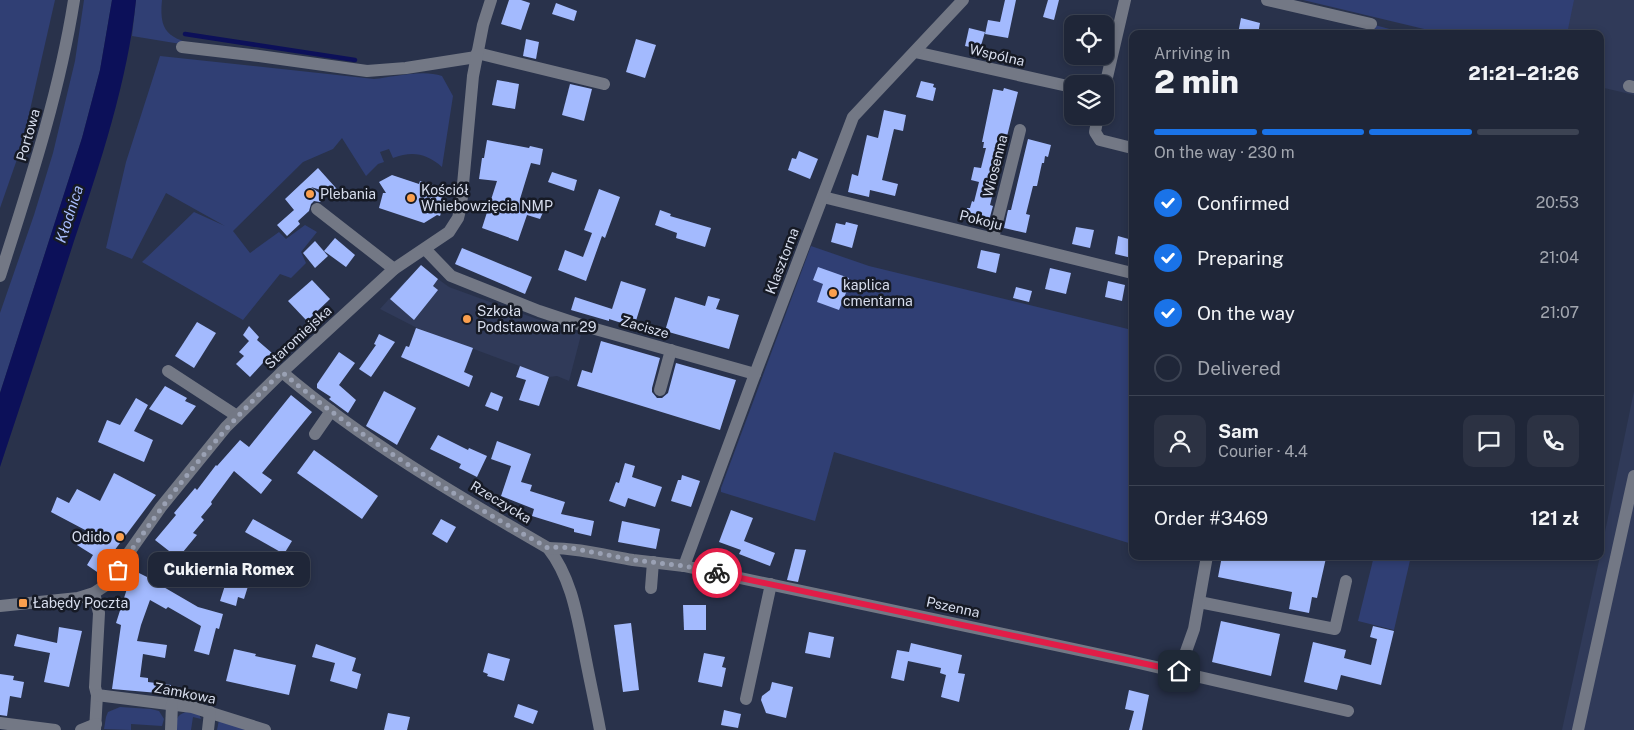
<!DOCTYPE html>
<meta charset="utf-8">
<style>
:root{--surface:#1f2638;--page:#2c3243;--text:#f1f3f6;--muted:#a1a5ae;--line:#3c4353;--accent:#1a73e8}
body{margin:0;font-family:"Public Sans",sans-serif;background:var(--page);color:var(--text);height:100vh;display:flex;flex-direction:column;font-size:19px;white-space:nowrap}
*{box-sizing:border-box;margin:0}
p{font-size:16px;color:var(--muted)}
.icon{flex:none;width:28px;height:28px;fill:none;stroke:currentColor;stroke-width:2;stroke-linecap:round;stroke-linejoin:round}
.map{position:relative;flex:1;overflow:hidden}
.drawer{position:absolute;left:1129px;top:30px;width:475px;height:530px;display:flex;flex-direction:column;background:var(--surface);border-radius:10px;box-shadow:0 2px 8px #0003,0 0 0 1px var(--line)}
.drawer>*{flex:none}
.fabs{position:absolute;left:1064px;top:15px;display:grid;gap:10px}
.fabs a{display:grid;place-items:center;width:50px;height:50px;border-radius:10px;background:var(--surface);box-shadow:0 2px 8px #0003,0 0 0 1px var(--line);font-size:25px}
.pin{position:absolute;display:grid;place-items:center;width:42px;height:42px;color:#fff;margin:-21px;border-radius:10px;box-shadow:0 2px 8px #0006}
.courier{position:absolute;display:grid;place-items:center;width:50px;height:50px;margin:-25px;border:4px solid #e11d48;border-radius:50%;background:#fff;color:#222;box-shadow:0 1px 6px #0007}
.bubble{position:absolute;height:35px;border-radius:10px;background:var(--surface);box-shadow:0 2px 8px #0003,0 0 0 1px var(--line);font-size:16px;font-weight:800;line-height:35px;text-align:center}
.head em{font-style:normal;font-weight:800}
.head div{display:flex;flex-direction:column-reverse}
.head{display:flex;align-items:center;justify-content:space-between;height:85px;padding:0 25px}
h1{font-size:32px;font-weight:800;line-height:38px}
.bar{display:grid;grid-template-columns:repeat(4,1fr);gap:8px 5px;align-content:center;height:60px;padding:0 25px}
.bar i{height:6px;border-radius:4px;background:var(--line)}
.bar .active{background:var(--accent)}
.bar p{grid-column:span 4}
.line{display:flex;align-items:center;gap:12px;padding:0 25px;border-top:1px solid var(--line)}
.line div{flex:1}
.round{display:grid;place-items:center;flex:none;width:52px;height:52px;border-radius:10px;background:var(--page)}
ol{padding:0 25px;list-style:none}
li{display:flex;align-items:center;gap:15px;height:55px}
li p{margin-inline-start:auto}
li .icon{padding:5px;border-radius:50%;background:var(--accent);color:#fff;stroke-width:4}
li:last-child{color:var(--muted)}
li i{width:28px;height:28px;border:2px solid var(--line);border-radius:50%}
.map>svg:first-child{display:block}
</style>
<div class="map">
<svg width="1634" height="730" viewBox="0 0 1634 730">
<rect width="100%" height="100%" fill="#29324b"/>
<!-- built -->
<g fill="#303a59">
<polygon points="1572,0 1634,0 1634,95 1600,87 1600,34 1565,34"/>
<polygon points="438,279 449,287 581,335 569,381 557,376 549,377 417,328 380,309 406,280"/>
<polygon points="1634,391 1634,730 1562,730 1600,556"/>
</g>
<!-- green -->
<g fill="#303f74">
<polygon points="0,0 55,0 22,145 0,208"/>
<polygon points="84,0 112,0 100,70 82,138 0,393 0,313 34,215 53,153 75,61"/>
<path d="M136,0H162C158,38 174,38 205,48L132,36Z"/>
<polygon points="1303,0 1574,0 1567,34 1445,34"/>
<polygon points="1371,24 1408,34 1369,34"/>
<path d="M160,56L374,79C393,77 423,69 442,76L453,96L442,167C426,153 412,151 393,158L389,149L380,152L384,162L378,164L366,176L342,138L333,149L303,162L233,231L250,253L279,232L286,239L305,225L317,232L301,252L306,263L291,278L280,274L243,320L142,262L194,212L225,226L166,193L132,259L106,248L126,162Z"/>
<polygon points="811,246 869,266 1132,330 1132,544 834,452 815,521 721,492 721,488"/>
<polygon points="1374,556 1411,556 1394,630 1358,621"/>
<polygon points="120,707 151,709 159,711 164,719 162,726 131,724 131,730 104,729 106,717 108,712"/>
<path d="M186,712L199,714L201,719L193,717L191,730H175C175,721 176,715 186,712Z"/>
<polygon points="219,720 249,730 217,730"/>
</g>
<!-- water -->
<path fill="#0c1059" d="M112,0H136C128,80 100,165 74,241C50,316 25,392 0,467V393L82,138L100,70Z"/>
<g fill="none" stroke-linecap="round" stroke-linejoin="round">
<!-- stream -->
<polyline stroke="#0c1059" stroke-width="4.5" points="185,34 355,60"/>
</g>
<!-- building -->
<g fill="#a3bafe">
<polygon points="509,0 521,0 530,3 521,30 501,24"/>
<polygon points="1005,0 1016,0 1008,38 985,34 988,20 1000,22"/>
<polygon points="1048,0 1059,0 1054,20 1043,17"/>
<polygon points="556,3 577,11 574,21 552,14"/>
<polygon points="1241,18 1260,23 1258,34 1238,34"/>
<polygon points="969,28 985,32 980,49 965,46"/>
<polygon points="526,39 539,42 536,59 523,56"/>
<polygon points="636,39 656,45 645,78 626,72"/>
<polygon points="497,80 519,84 515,109 492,105"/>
<polygon points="921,81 934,84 933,87 936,88 933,101 916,97"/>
<polygon points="570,84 592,89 584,121 562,115"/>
<polygon points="1004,88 1018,92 990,205 993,206 988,224 965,218 967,208 970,208 972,201 974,202 979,182 971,180 974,167 981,168 986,148 983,148 984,142 982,142 993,89 1003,91"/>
<polygon points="884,110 906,115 903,131 894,129 882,180 898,184 895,196 870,190 869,197 848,192 852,174 858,176 867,135 878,138"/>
<polygon points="1028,139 1051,145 1048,157 1045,156 1044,163 1042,163 1037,186 1033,186 1026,214 1030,215 1026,233 1004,228 1008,210 1011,210"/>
<polygon points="487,140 529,148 530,146 543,149 540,165 531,163 520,199 545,208 540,219 527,215 518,241 482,228 497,181 479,179 482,158 484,158"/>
<polygon points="799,151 818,159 810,179 788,170 792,158 796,159"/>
<polygon points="318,168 344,197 311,187 325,197 320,202 314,201 311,204 309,211 298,221 300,224 287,236 277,225 294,210 285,199"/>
<polygon points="552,172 577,180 574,191 548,182"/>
<polygon points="392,175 419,184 420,181 433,185 445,201 440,216 437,215 424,223 379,208 383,193 386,193 379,182"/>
<polygon points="599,189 620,197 605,238 602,236 586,281 558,270 565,250 583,257 592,233 584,230"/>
<polygon points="660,210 671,214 670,216 711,228 705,247 676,238 677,233 655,225"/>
<polygon points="846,222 858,225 852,248 831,242 836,223 845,225"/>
<polygon points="1076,227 1094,230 1090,248 1072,244"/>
<polygon points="1118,236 1132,240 1132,258 1115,254"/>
<polygon points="335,238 355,255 346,267 324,251"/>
<polygon points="315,241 328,256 315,268 303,253"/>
<polygon points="462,248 532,277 525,294 455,264"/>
<polygon points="981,250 1000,254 996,273 977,268"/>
<polygon points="421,265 438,279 433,286 438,290 414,320 390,299"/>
<polygon points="818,267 849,278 848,282 850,283 839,310 817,302 823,284 813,280"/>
<polygon points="1050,268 1071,273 1066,294 1045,289"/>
<polygon points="312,280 330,299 307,321 288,301"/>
<polygon points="621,281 646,289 634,327 609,319 609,321 571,310 575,297 612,309"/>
<polygon points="1108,281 1125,285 1122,301 1105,297"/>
<polygon points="1016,287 1032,291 1029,302 1013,298"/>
<polygon points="708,296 720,299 716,309 739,315 729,349 665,331 675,297 705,306"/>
<polygon points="197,322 216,333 194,368 175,356"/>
<polygon points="249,326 259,337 257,340 272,353 250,377 236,364 244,356 239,352 249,341 243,335"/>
<polygon points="416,328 473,348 464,372 473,376 469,387 401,357 406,346 409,347"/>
<polygon points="379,334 395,342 371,377 359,369 376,345 374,344"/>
<polygon points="601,341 660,358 652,388 652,392 657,398 662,398 668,393 676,363 736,380 720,430 577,386 582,370 592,373"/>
<polygon points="339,352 355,363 339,385 356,400 348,413 329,399 331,397 317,388 317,384"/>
<polygon points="520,366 549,377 539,406 519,400 526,380 516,377"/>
<polygon points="165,386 187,398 185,401 196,406 182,425 149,409"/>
<polygon points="384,391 416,408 397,445 366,426"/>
<polygon points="491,392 503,397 498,411 485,406"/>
<polygon points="291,395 312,412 262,473 272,480 261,494 234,471 211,502 212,504 201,517 204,520 193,533 197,535 178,558 155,540 176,515 174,513 195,488 197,490 216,465 217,466 240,440 249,447"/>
<polygon points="136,398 148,405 134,431 153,440 144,462 98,442 107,420 120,425"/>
<polygon points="438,435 468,450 469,448 487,456 477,477 459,468 461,464 430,449"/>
<polygon points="497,441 531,454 521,482 532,485 530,491 565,502 561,514 594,521 591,536 574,532 574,529 532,516 534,509 501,496 511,466 491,459"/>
<polygon points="314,450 378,496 362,519 297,473"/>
<polygon points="625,463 635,466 632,477 662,487 655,507 628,498 625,507 609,501 616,482 619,483"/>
<polygon points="114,473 156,495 114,551 100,574 87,565 93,555 77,545 87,531 51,512 57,497 69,503 77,489 100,501"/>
<polygon points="682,475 700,481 691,507 671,501 678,480 681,480"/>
<polygon points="731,510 753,518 744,541 775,553 770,566 739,554 741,550 719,542"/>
<polygon points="253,519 292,541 284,554 245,532"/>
<polygon points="441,519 456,527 447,543 432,534"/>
<polygon points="622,521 660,529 656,549 618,542"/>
<polygon points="795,549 806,550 798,582 787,580"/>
<polygon points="1222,556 1315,556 1326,558 1317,598 1312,597 1309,613 1289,609 1292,592 1218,577"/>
<polygon points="133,570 155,581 155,582 198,607 223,614 219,629 216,628 209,655 194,651 201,626 168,607 166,609 150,600 141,625 137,641 167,645 165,658 143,654 140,677 148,678 148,682 171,685 170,694 112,689 121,625 116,623"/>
<polygon points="228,576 249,583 244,599 238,597 236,606 220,601"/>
<polygon points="683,605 706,605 706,630 684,630"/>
<polygon points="1221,621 1280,634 1271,676 1212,662"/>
<polygon points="631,623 639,690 623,692 614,625"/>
<polygon points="1373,626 1394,631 1381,685 1341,675 1337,690 1304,682 1313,642 1346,650 1344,658 1371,665 1377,639 1370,637"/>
<polygon points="59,627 82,631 69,687 44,682 50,653 14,646 17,634 57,643"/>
<polygon points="809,632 834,637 830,658 805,653"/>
<polygon points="911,643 962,655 958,673 965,674 959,702 941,697 946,675 940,673 941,668 908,661 904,681 891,678 897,650 909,652"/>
<polygon points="316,644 356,658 352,671 361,674 357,689 330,681 335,663 312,657"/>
<polygon points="234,649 256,654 255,656 296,665 289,695 226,681"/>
<polygon points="488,653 510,659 504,681 487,676 488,674 483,672"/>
<polygon points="704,653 725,657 722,667 726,668 722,687 698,682"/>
<polygon points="0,674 14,676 13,680 24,682 21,698 10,696 7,716 0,715"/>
<polygon points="772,682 793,687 786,718 766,713 761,700 762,696 770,690"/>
<polygon points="1129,690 1149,695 1142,730 1129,730 1134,711 1125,709"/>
<polygon points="518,704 538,711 533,724 514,717"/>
<polygon points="724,710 741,714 738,728 721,725"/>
<polygon points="388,713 410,717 407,730 384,730"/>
</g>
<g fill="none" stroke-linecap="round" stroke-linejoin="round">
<!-- minor -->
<g stroke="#737885" stroke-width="12">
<polyline points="1267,0 1371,24"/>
<polyline points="182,47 259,56 367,71 406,68 476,57"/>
<polyline points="915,52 1072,87"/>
<polyline points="477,53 604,84"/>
<polyline points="1105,86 1125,0"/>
<polyline points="1629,86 1634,87"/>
<polyline points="1098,116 1095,132 1100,140 1132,148"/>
<polyline points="823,197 1132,273"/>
<polyline points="317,209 394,269"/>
<polyline points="993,238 1020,130"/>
<polyline points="425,249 451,276 539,311 581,325 755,374"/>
<path d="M0,276C29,185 59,95 74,0"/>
<polyline points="168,371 237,416"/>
<path d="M282,372C363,441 456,495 548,548C571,577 577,615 584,650C589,677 595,703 600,730"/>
<polyline points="660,390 671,350"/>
<polyline points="315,434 331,411"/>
<path d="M548,548C578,548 604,555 633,560C650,562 667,564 684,566L1130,661L1348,711"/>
<polyline points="684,566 752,382 853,117 963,0"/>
<polyline points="651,588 653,562"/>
<polyline points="94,593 99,613 95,687 97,695 95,730"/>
<polyline points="1199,602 1335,629 1346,581"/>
<polyline points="0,606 78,598 94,593 106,585 161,507 226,427 282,372 394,269 449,232 458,218 461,206 473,76 483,25 491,0"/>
<polyline points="1179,671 1194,629 1207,556"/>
<polyline points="97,695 192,707 265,730"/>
<polyline points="746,699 771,584"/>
<polyline points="0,723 55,730"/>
<polyline points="81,730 96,724"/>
<polyline points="171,730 172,704"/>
<polyline points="208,730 210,712"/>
<polyline points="1578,730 1634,476"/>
</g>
</g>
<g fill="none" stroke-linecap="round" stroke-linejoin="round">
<!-- done -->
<path stroke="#9aa1b4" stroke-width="5" stroke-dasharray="0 9" d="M118,570C166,498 219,431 282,372C363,441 456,496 548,548L558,547L571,548L634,560L684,566L717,573"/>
<!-- route -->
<polyline stroke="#e11d48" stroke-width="6" points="717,573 1179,671"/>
</g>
<!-- markers -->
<g fill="#fa9f4e" stroke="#161a25" stroke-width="2">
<circle cx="310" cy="194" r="5"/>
<circle cx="411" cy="198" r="5"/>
<circle cx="833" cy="293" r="5"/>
<circle cx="467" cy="319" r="5"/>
<circle cx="120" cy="537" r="5"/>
<rect x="18" y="598" width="10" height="10" rx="2.5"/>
</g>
<g text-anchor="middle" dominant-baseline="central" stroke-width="5" stroke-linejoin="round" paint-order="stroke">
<!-- street labels -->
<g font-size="14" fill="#d7dded" stroke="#161a25">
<text transform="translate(997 55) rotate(13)">Wspólna</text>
<text transform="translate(28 135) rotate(-74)">Portowa</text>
<text transform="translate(995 166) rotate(-76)">Wiosenna</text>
<text transform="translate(981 220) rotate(14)">Pokoju</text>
<text transform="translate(782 261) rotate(-69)">Klasztorna</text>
<text transform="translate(645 327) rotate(16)">Zacisze</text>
<text transform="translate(298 337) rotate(-43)">Staromiejska</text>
<text transform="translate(501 502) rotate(31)">Rzeczycka</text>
<text transform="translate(953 607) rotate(12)">Pszenna</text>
<text transform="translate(185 693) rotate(11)">Zamkowa</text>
</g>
<!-- poi labels -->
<g font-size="14" fill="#d7dded" stroke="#161a25" text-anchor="start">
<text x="421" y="190">Kościół<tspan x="421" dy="16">Wniebowzięcia NMP</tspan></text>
<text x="320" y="194">Plebania</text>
<text x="843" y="285">kaplica<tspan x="843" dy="16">cmentarna</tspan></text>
<text x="477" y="311">Szkoła<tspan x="477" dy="16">Podstawowa nr 29</tspan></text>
<text x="110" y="537" text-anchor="end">Odido</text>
<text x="33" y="603">Łabędy Poczta</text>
</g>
<!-- water labels -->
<g font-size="15" font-style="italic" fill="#a8bdfd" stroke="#161a25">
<text transform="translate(69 214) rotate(-72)">Kłodnica</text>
</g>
</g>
</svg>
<div class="fabs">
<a><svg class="icon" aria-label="locate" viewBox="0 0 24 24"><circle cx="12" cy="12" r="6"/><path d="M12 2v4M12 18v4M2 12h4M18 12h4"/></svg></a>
<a><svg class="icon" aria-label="layers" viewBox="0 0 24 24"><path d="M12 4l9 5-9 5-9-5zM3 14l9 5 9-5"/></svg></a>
</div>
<div class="pin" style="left:118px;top:570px;background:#ea580c"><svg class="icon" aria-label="bag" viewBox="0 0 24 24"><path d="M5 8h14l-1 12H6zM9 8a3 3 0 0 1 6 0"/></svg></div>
<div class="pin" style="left:1179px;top:671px;background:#1f2937"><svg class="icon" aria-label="home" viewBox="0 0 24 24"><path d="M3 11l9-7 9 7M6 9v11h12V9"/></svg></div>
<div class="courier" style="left:717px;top:573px"><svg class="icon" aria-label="bike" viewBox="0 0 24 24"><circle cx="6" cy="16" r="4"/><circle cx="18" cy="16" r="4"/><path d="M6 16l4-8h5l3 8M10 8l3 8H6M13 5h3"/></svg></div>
<div class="bubble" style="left:148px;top:552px;width:162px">Cukiernia Romex</div>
<section class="drawer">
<div class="head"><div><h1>2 min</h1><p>Arriving in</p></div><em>21:21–21:26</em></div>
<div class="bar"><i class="active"></i><i class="active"></i><i class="active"></i><i></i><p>On the way · 230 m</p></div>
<ol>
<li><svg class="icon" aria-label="check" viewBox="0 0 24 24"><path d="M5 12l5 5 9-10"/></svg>Confirmed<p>20:53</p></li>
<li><svg class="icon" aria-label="check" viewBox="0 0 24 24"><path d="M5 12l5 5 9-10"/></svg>Preparing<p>21:04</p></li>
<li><svg class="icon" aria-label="check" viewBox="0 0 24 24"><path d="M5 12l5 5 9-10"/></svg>On the way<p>21:07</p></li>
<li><i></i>Delivered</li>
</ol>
<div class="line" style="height:90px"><a class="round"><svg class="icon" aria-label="person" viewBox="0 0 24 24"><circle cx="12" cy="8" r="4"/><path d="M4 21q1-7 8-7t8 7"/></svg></a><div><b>Sam</b><p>Courier · 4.4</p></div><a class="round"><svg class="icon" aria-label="chat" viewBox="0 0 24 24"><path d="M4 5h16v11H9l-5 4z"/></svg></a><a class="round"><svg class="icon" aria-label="phone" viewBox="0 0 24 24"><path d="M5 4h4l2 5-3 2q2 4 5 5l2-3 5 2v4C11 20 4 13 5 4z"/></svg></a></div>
<div class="line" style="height:65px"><div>Order #3469</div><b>121 zł</b></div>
</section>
</div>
